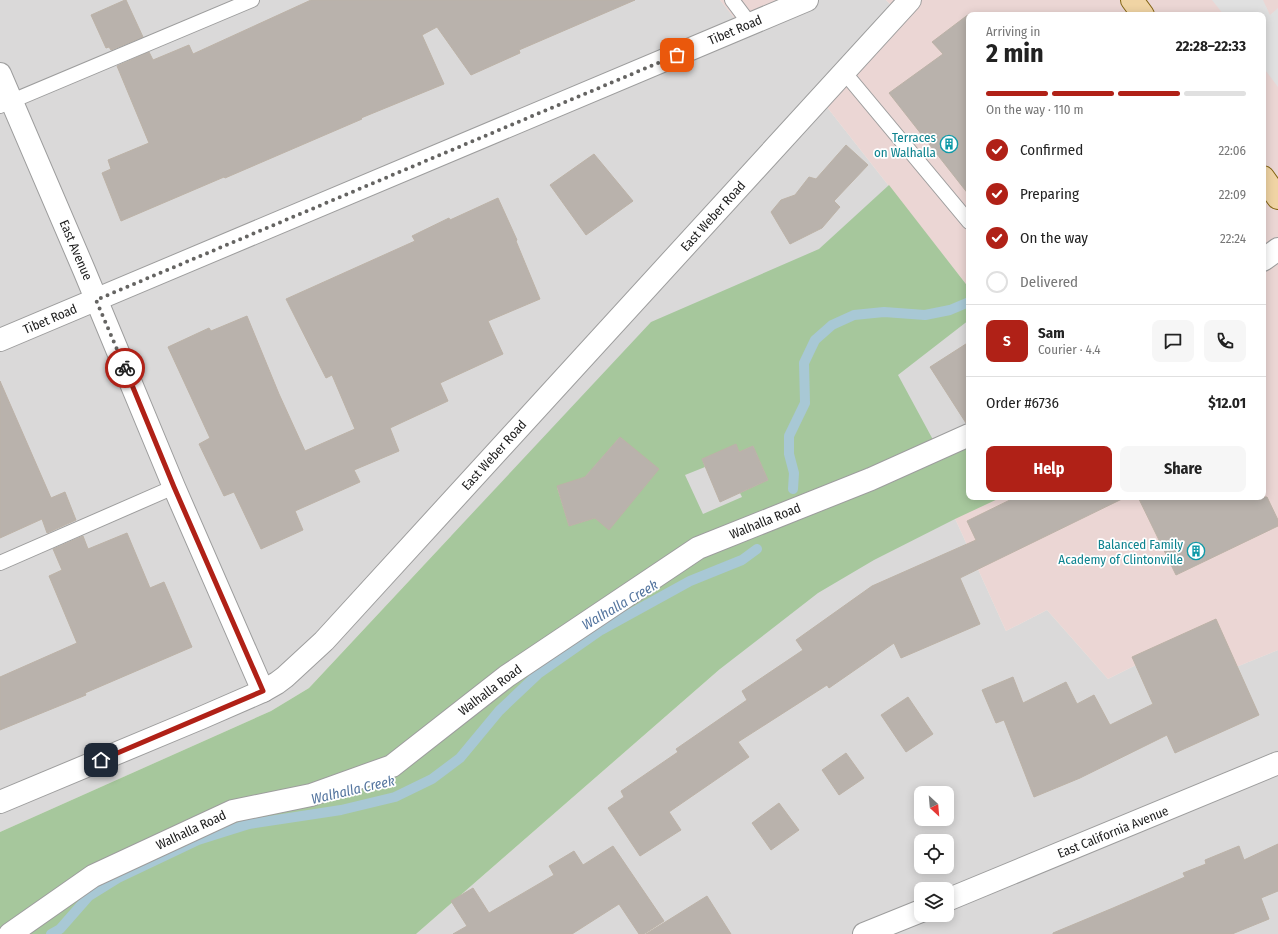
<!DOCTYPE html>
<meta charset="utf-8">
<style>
:root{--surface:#fff;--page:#f6f6f6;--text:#222;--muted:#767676;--line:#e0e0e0;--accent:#b02117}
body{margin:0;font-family:"Fira Sans Condensed",sans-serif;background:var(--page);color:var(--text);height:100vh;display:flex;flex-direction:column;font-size:15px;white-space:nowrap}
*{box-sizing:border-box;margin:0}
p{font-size:13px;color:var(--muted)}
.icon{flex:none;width:22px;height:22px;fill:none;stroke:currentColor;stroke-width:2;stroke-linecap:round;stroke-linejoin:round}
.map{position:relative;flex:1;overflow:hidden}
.panel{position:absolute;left:966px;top:12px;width:300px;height:488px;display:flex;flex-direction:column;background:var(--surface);border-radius:8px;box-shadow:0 2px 10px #0003}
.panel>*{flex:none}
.needle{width:26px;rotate:154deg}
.fabs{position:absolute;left:914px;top:786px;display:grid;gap:8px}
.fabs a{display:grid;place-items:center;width:40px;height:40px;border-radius:8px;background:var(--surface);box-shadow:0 2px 10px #0003;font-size:20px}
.pin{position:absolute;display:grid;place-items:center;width:34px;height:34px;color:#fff;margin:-17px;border-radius:8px;box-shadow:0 2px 6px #0006}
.courier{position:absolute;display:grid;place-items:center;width:40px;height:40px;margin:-20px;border:3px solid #b02117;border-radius:50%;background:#fff;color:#222;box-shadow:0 1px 5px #0007}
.summary em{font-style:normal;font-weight:700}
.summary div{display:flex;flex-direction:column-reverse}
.summary{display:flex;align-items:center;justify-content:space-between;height:68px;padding:0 20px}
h1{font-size:26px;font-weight:700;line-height:30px}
.bar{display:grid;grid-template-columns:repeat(4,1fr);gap:6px 4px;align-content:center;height:48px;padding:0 20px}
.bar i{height:5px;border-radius:3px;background:var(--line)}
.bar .active{background:var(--accent)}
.bar p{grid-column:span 4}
.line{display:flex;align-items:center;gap:10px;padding:0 20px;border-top:1px solid var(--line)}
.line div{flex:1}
.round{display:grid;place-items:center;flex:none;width:42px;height:42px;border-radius:8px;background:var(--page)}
ol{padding:0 20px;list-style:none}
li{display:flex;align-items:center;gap:12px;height:44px}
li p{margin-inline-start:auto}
li .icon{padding:4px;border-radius:50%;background:var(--accent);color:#fff;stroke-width:4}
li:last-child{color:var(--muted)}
li i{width:22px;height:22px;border:2px solid var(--line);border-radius:50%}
.primary-button{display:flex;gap:8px;margin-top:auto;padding:8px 20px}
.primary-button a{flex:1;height:46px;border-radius:8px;background:var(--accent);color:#fff;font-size:16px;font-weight:700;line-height:46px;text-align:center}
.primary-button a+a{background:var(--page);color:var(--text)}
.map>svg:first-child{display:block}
</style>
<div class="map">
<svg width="1278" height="934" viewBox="0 0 1278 934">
<rect width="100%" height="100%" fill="#eceae3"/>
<!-- residential -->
<path fill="#dad9d9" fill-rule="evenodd" d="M0,0H720L739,24L795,0H886L894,8L819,97L969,288V440L934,472L1006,631L1047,610L1108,679L1184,641L1204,680L1278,650V934H416L720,669L451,536L309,688L271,711L0,832ZM921,793H947V819H921ZM921,841H947V867H921ZM921,889H947V915H921Z"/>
<!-- commercial -->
<g fill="#ebd6d4">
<polygon points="720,0 795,0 739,24"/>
<polygon points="886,0 1278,0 1278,650 1204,680 1184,641 1108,679 1047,610 1006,631 934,472 969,497 1263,497 1263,15 969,15 969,288 819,97 894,8"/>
</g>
<!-- forest -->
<path fill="#a6c79c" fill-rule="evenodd" d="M889,185L969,288V320L898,375L938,449L969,435V497H1002L955,519L874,560L818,593L720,669L416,934H0V832L271,711L309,688L651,322L819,249ZM620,437L643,457L609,529L595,518L569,526L557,487L585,477ZM736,445L739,452L753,446L768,480L740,493L742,497L703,514L685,475L705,467L702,459Z"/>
<!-- parking -->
<polygon fill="#e0e0e0" points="1212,0 1263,0 1270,15 1278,8 1278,87 1263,67 1263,15 1224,15"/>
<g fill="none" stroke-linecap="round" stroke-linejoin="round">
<!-- stream -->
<g stroke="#a8c8d5" stroke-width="10">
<polyline points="793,489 794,473 789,454 789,436 805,403 804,363 815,340 832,325 854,315 884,312 925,315 950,310 969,302"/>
<polyline points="51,934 60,929 89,896 118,878 198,840 249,824 341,810 395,797 432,779 460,758 499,711 538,674 601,630 690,581 742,560 757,549"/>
</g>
</g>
<!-- building -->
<g fill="#b9b2ac" stroke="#bcb2a7">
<polygon points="125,0 126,0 143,37 111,50 109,47 106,48 91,15"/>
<polygon points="311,0 635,0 519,50 520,53 471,75 437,27 422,35 444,84 361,118 362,119 225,178 224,177 121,221 102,173 111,169 108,160 149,143 117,66 149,52 153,60 189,45 193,54"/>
<polygon points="969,14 969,195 889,93 943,54 932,42"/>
<polygon points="846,145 868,165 834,201 840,207 822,228 790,244 771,212 781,200 795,195 809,177 816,179"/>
<polygon points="594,154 633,201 586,235 550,185"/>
<polygon points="498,198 517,240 516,241 540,299 488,321 503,354 440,383 448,401 390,428 399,451 354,470 360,482 295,511 303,530 261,549 234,492 224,496 199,444 210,438 168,347 209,328 211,331 247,316 279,394 305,451 355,429 332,375 326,378 286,299 415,241 412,236 449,218 450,220"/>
<polygon points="969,342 969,423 966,423 930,367"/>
<polygon points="0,381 51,498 65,492 76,520 47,533 42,519 0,538"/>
<polygon points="620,437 659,469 609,530 595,518 569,526 557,486 585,477"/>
<polygon points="736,444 739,452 753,446 768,480 720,502 702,459"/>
<polygon points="1016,497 1126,497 960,578 980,624 901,658 894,643 829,688 827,685 738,742 749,757 669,812 681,830 640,856 608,808 624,797 621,791 678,752 676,749 747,700 742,691 803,650 796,640 872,586 976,540 967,521"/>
<polygon points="1138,497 1267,497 1278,520 1278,526 1176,575"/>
<polygon points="127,533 150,588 164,582 192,647 85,693 86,695 0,730 0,677 77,643 49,576 62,570 53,549 83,536 88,549"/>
<polygon points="1216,619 1259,715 1175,753 1167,735 1080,778 1034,797 1004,720 996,723 982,690 1013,677 1023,703 1066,682 1077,704 1094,695 1110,725 1153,704 1132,657"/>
<polygon points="908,697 933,734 906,752 881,715"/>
<polygon points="846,753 864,778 839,795 822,770"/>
<polygon points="779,803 799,830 771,850 752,823"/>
<polygon points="1278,844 1278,891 1261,898 1269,919 1232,934 1053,934 1053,933 1113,908 1185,877 1183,873 1206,864 1205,860 1239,846 1244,860"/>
<polygon points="613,846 664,921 644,934 639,934 619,904 572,934 453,934 467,926 451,901 473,888 489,913 554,875 549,866 574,851 583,865"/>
<polygon points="707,896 731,934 646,934"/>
</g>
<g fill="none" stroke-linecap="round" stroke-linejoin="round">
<defs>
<g id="service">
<polyline points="732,0 750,24"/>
<polyline points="844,72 969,222"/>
<polyline points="0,106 252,0"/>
<polyline points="0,563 174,487"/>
</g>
<g id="minor">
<polyline points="0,74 84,270 174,487 263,691"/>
<polyline points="1263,260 1278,249"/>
<polyline points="0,340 807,0"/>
<polyline points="947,900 1278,763"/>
<polyline points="10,934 93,876 233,811 311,795 392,766 507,676 698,548 871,479 969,435"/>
<polyline points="864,934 921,911"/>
</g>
<polyline id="tertiary" points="0,802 201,718 263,691 277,683 285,677 324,641 910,0"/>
<g id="primary">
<polyline points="1132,0 1143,15"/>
<polyline points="1263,177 1278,198"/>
</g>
</defs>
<!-- service casing -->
<use href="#service" stroke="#9d9d9d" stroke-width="16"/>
<!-- minor casing -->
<use href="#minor" stroke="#9d9d9d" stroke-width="24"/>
<!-- tertiary casing -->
<use href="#tertiary" stroke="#9d9d9d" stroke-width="24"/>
<!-- primary casing -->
<use href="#primary" stroke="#836411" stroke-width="24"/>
<!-- service -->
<use href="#service" stroke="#fff" stroke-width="14"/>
<!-- minor -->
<use href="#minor" stroke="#fff" stroke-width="22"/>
<!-- tertiary -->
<use href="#tertiary" stroke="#fff" stroke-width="22"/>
<!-- primary -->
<use href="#primary" stroke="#f0d4a4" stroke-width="22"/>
</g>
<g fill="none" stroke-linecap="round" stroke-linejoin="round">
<!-- done -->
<polyline stroke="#656462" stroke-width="4" stroke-dasharray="0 7.2" points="125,368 96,300 677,55"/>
<!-- route -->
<polyline stroke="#b02117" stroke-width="5" points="101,760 263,691 174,487 125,368"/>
</g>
<!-- icons -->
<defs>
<symbol id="building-ring" viewBox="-11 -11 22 22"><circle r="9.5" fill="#fff" stroke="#0f9aa8" stroke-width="1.5"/><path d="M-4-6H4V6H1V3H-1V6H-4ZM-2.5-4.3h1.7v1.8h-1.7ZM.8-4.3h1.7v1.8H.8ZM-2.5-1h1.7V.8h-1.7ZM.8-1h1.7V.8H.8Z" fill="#0f9aa8"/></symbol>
</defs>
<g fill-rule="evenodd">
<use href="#building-ring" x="939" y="134" width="20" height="20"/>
<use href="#building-ring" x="1186" y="541" width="20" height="20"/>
</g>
<g text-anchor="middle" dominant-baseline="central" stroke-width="3.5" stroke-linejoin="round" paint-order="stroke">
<!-- street labels -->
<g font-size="13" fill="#1c1c1c" stroke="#fff">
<text transform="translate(735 30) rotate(-23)">Tibet Road</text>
<text transform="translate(713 216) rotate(-48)">East Weber Road</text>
<text transform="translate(76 250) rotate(67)">East Avenue</text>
<text transform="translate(50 319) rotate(-23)">Tibet Road</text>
<text transform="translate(494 455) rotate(-48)">East Weber Road</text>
<text transform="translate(765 521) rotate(-22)">Walhalla Road</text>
<text transform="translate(490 690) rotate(-37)">Walhalla Road</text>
<text transform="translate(191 830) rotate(-25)">Walhalla Road</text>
<text transform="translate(1113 832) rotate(-22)">East California Avenue</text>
</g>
<!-- culture labels -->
<g font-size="13" fill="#0d838f" stroke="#fff" text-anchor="end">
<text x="936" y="137">Terraces<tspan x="936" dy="15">on Walhalla</tspan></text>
<text x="1183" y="544">Balanced Family<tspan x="1183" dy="15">Academy of Clintonville</tspan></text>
</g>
<!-- water labels -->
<g font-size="14" font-style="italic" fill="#54759f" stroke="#fff">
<text transform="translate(620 605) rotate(-30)">Walhalla Creek</text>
<text transform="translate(353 790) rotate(-13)">Walhalla Creek</text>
</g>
</g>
</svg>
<div class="fabs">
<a><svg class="needle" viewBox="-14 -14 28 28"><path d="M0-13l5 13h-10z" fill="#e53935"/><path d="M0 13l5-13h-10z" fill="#767676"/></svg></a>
<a><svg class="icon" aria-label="locate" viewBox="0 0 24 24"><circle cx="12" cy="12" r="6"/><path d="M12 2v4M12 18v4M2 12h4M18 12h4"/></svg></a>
<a><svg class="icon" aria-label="layers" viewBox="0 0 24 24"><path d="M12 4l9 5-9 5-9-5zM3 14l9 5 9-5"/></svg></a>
</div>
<div class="pin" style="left:677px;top:55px;background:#ea580c"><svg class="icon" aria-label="bag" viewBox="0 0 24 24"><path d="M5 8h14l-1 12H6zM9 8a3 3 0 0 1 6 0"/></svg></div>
<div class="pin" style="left:101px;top:760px;background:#1f2937"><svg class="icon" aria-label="home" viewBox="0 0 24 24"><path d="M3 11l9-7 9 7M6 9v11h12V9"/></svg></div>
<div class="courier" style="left:125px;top:368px"><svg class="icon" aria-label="bike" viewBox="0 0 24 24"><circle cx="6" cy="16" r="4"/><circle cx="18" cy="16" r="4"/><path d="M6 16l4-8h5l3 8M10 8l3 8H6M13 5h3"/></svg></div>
<section class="panel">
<div class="summary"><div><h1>2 min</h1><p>Arriving in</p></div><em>22:28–22:33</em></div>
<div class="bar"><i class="active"></i><i class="active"></i><i class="active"></i><i></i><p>On the way · 110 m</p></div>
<ol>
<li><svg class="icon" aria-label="check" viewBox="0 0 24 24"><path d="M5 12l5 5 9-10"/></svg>Confirmed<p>22:06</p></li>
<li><svg class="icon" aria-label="check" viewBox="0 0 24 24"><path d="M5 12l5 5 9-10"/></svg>Preparing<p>22:09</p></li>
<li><svg class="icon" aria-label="check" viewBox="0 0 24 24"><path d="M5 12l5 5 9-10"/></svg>On the way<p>22:24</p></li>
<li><i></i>Delivered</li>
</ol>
<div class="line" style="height:72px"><b class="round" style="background:var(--accent);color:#fff">S</b><div><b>Sam</b><p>Courier · 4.4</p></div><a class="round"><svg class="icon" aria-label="chat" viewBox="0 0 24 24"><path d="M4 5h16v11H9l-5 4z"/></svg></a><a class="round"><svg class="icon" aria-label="phone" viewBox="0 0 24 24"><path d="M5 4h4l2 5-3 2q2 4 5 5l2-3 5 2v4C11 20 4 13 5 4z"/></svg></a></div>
<div class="line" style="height:52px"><div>Order #6736</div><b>$12.01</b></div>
<div class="primary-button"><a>Help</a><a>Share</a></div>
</section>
</div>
